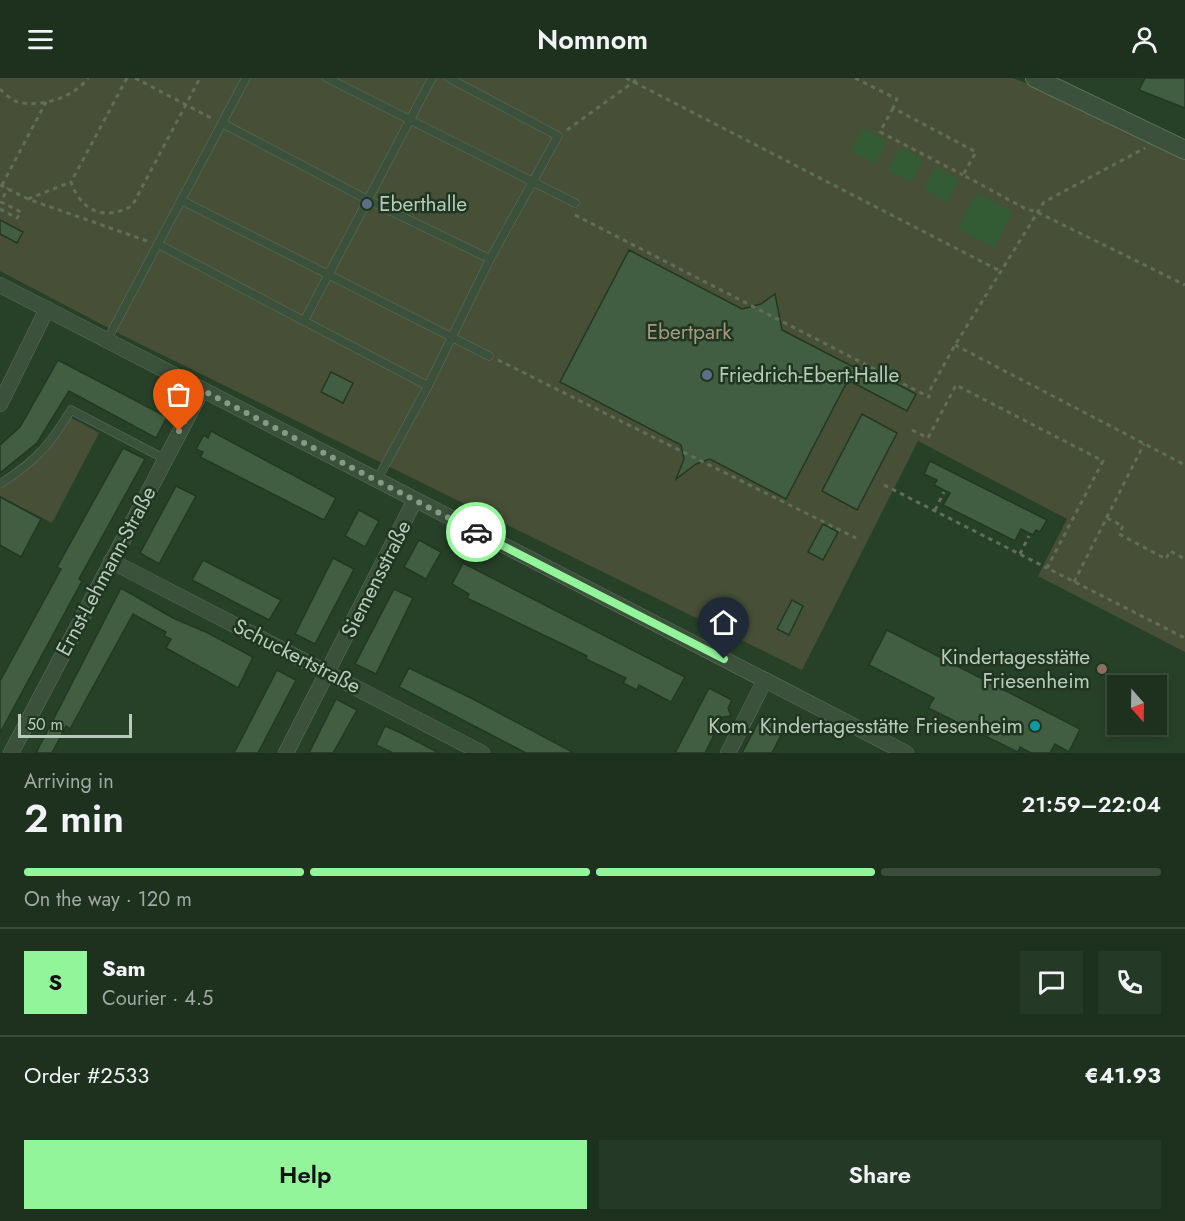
<!DOCTYPE html>
<meta charset="utf-8">
<style>
:root{--surface:#1d311e;--page:#253927;--text:#f1f3f6;--muted:#a0a9a4;--line:#3b4c3c;--accent:#93f59a}
body{margin:0;font-family:Jost,sans-serif;background:var(--page);color:var(--text);height:100vh;display:flex;flex-direction:column;font-size:22px;white-space:nowrap}
*{box-sizing:border-box;margin:0}
p{font-size:20px;color:var(--muted)}
.icon{flex:none;width:33px;height:33px;fill:none;stroke:currentColor;stroke-width:2;stroke-linecap:round;stroke-linejoin:round}
.map{position:relative;height:675px;overflow:hidden}
.sheet{display:flex;flex-direction:column;background:var(--surface);flex:1}
.sheet>*{flex:none}
.needle{width:39px;rotate:160deg}
.fabs{position:absolute;left:1107px;top:597px;display:grid;gap:12px}
.fabs a{display:grid;place-items:center;width:60px;height:60px;border-radius:0px;background:var(--surface);box-shadow:0 3px 9px #0003,0 0 0 2px var(--line);font-size:30px}
.scale{position:absolute;left:18px;bottom:15px;width:114px;box-sizing:border-box;padding-left:6px;border:3px solid #b8cbba;border-top:0;font-size:16px;line-height:21px;white-space:nowrap;color:#b8cbba;-webkit-text-stroke:4px #203621;paint-order:stroke}
.pin{position:absolute;display:grid;place-items:center;width:51px;height:51px;color:#fff;margin:-62px -26px;border-radius:50% 50% 50% 0;rotate:-45deg;box-shadow:0 0 6px #0007}
.pin .icon{rotate:45deg}
.courier{position:absolute;display:grid;place-items:center;width:60px;height:60px;margin:-30px;border:4px solid #93f59a;border-radius:50%;background:#fff;color:#222;box-shadow:0 2px 8px #0007}
.overview em{font-style:normal;font-weight:600}
.overview div{display:flex;flex-direction:column-reverse}
.overview{display:flex;align-items:center;justify-content:space-between;height:102px;padding:0 24px}
h1{font-size:39px;font-weight:600;line-height:45px}
.bar{display:grid;grid-template-columns:repeat(4,1fr);gap:9px 6px;align-content:center;height:72px;padding:0 24px}
.bar i{height:8px;border-radius:4px;background:var(--line)}
.bar .selected{background:var(--accent)}
.bar p{grid-column:span 4}
.line{display:flex;align-items:center;gap:15px;padding:0 24px;border-top:2px solid var(--line)}
.line div{flex:1}
.round{display:grid;place-items:center;flex:none;width:63px;height:63px;border-radius:0px;background:var(--page)}
.cta{display:flex;gap:12px;margin-top:auto;padding:12px 24px}
.cta a{flex:1;height:69px;border-radius:0px;background:var(--accent);color:#111;font-size:24px;font-weight:600;line-height:69px;text-align:center}
.cta a+a{background:var(--page);color:var(--text)}
header{display:flex;justify-content:space-between;align-items:center;height:78px;padding:0 24px;background:var(--surface);font-size:27px;font-weight:600}
.map>svg:first-child{display:block}
</style>
<header><svg class="icon" aria-label="menu" viewBox="0 0 24 24"><path d="M4 6h16M4 12h16M4 18h16"/></svg>Nomnom<svg class="icon" aria-label="person" viewBox="0 0 24 24"><circle cx="12" cy="8" r="4"/><path d="M4 21q1-7 8-7t8 7"/></svg></header>
<div class="map">
<svg width="1185" height="675" viewBox="0 0 1185 675">
<rect width="100%" height="100%" fill="#274128"/>
<!-- green -->
<g fill="#475036">
<polygon points="0,0 1013,0 1083,28 1185,77 1185,574 1038,498 1067,441 918,363 802,592 122,257 0,193"/>
<path d="M70,339L99,355L52,445L0,418V411C35,389 50,375 70,339Z"/>
</g>
<!-- water -->
<g fill="#335c35">
<polygon points="863,50 887,63 876,86 851,74"/>
<polygon points="900,69 923,81 911,104 888,92"/>
<polygon points="936,89 959,101 947,124 924,112"/>
<polygon points="977,115 1013,134 994,170 958,150"/>
</g>
<!-- building -->
<g fill="#415e42" stroke="#223823" stroke-width="1.5">
<polygon points="1145,0 1185,0 1185,30 1139,12"/>
<polygon points="0,142 23,154 17,165 0,156"/>
<polygon points="629,172 742,231 761,226 775,216 782,252 865,295 868,291 916,316 907,333 848,302 786,421 710,381 696,386 676,401 684,381 681,367 560,304"/>
<polygon points="58,282 167,339 156,360 69,313 37,365 0,395 0,367 20,349"/>
<polygon points="331,294 353,305 343,325 321,314"/>
<polygon points="862,336 897,355 857,432 822,413"/>
<polygon points="211,353 336,420 324,442 200,379 203,374 196,371 204,357 208,360"/>
<polygon points="123,370 145,381 79,501 82,503 0,655 0,603 61,491 57,489"/>
<polygon points="930,383 1047,442 1040,454 1036,452 1033,457 1021,451 1015,463 943,427 950,415 934,407 937,402 924,396"/>
<polygon points="176,408 196,418 159,486 140,475"/>
<polygon points="0,419 41,441 21,479 0,467"/>
<polygon points="359,432 379,443 365,469 345,458"/>
<polygon points="823,446 838,454 823,482 808,474"/>
<polygon points="419,462 441,474 426,501 404,489"/>
<polygon points="333,480 354,491 315,566 295,556"/>
<polygon points="203,482 281,522 269,542 192,502"/>
<polygon points="463,485 685,599 671,624 639,607 637,612 623,605 626,600 586,581 587,578 467,520 469,516 452,506"/>
<polygon points="121,510 173,540 208,555 253,579 238,610 166,570 171,561 164,558 166,554 133,536 70,651 66,648 52,675 36,675"/>
<polygon points="394,511 413,520 376,596 355,586"/>
<polygon points="792,522 803,528 789,557 777,551"/>
<polygon points="887,552 1080,651 1069,674 1055,666 1050,675 1031,675 1020,669 1018,674 928,630 934,620 869,587"/>
<polygon points="409,590 471,620 574,675 526,675 478,650 399,609"/>
<polygon points="277,592 296,602 258,675 234,675"/>
<polygon points="709,610 732,622 728,630 731,638 723,639 705,675 675,675"/>
<polygon points="336,621 357,632 333,675 309,675"/>
<polygon points="761,639 784,651 772,675 742,675"/>
<polygon points="385,648 401,655 439,675 393,675 376,667"/>
</g>
<g fill="none" stroke-linecap="round" stroke-linejoin="round">
<defs>
<g id="service">
<polyline points="327,0 575,125"/>
<polyline points="222,45 368,122 490,181"/>
<polyline points="181,122 489,278"/>
<polyline points="158,166 304,243 432,0"/>
<polyline points="304,243 428,308 490,181 558,58 449,0"/>
<polyline points="107,262 246,0"/>
<polyline points="377,402 428,308"/>
<path d="M0,406C36,383 49,368 71,332L165,381"/>
</g>
<g id="minor">
<polyline points="0,207 906,675"/>
<polyline points="0,326 47,231"/>
<polyline points="111,483 482,675"/>
<polyline points="11,675 202,312"/>
<polyline points="286,675 415,422"/>
<polyline points="728,675 765,602"/>
</g>
<polyline id="tertiary" points="1035,0 1185,72"/>
</defs>
<!-- service casing -->
<use href="#service" stroke="#5c715e" stroke-width="9"/>
<!-- minor casing -->
<use href="#minor" stroke="#5c715e" stroke-width="16"/>
<!-- tertiary casing -->
<use href="#tertiary" stroke="#5c715e" stroke-width="20"/>
<!-- path -->
<g stroke="#606e58" stroke-width="3" stroke-dasharray="4.5 4.5" stroke-linecap="butt">
<path d="M127,0L71,104C81,133 104,143 132,128L200,0"/>
<polyline points="135,0 213,41"/>
<polyline points="626,0 1000,193"/>
<polyline points="855,0 897,21 893,30 976,74 963,97 1026,131 1037,134 1185,207"/>
<path d="M0,11C4,15 10,21 15,23C38,31 74,20 88,0"/>
<polyline points="893,30 880,54 963,97"/>
<polyline points="567,52 639,0"/>
<polyline points="0,107 28,121 147,163"/>
<polyline points="2,107 46,24"/>
<polyline points="28,121 71,104"/>
<polyline points="0,131 17,140 21,134 1,124 8,110"/>
<polyline points="575,137 929,319 931,310 955,267 1044,124 1145,70"/>
<polyline points="955,267 1185,387"/>
<polyline points="498,282 856,460"/>
<polyline points="912,352 928,360 956,307 1103,383 1047,490 1185,560"/>
<polyline points="884,407 1047,490"/>
<polyline points="935,432 944,414"/>
<polyline points="1107,440 1123,448 1119,456 1166,481 1170,473 1185,481"/>
<polyline points="1020,476 1029,458"/>
<polyline points="1074,504 1144,366"/>
</g>
<!-- service -->
<use href="#service" stroke="#3b513c" stroke-width="8"/>
<!-- minor -->
<use href="#minor" stroke="#3b513c" stroke-width="15"/>
<!-- tertiary -->
<use href="#tertiary" stroke="#3b513c" stroke-width="18"/>
</g>
<g fill="none" stroke-linecap="round" stroke-linejoin="round">
<!-- done -->
<polyline stroke="#859b87" stroke-width="6" stroke-dasharray="0 10.8" points="179,353 202,312 476,454"/>
<!-- route -->
<polyline stroke="#93f59a" stroke-width="8" points="476,454 724,581"/>
</g>
<!-- markers -->
<g fill="#5c6f8a" stroke="#203621" stroke-width="2">
<circle cx="367" cy="126" r="6"/>
<circle cx="707" cy="297" r="6"/>
</g>
<circle fill="#8d6e63" stroke="#203621" stroke-width="2" cx="1102" cy="591" r="6"/>
<circle fill="#0f9aa8" stroke="#203621" stroke-width="2" cx="1035" cy="648" r="6"/>
<g text-anchor="middle" dominant-baseline="central" stroke-width="5" stroke-linejoin="round" paint-order="stroke">
<!-- poi labels -->
<g font-size="21" fill="#b8cbba" stroke="#203621" text-anchor="start">
<text x="379" y="126">Eberthalle</text>
<text x="719" y="297">Friedrich-Ebert-Halle</text>
<text x="1090" y="579" text-anchor="end">Kindertagesstätte<tspan x="1090" dy="24">Friesenheim</tspan></text>
<text x="1023" y="648" text-anchor="end">Kom. Kindertagesstätte Friesenheim</text>
</g>
<!-- park labels -->
<g font-size="21" fill="#a5997e" stroke="#203621">
<text x="689" y="254">Ebertpark</text>
</g>
<!-- street labels -->
<g font-size="21" fill="#b8cbba" stroke="#203621">
<text transform="translate(106 493) rotate(-62)">Ernst-Lehmann-Straße</text>
<text transform="translate(376 501) rotate(-63)">Siemensstraße</text>
<text transform="translate(297 578) rotate(27)">Schuckertstraße</text>
</g>
</g>
</svg>
<div class="fabs">
<a><svg class="needle" viewBox="-14 -14 28 28"><path d="M0-13l5 13h-10z" fill="#e53935"/><path d="M0 13l5-13h-10z" fill="#a0a9a4"/></svg></a>
</div>
<div class="scale">50 m</div>
<div class="pin" style="left:179px;top:353px;background:#ea580c"><svg class="icon" aria-label="bag" viewBox="0 0 24 24"><path d="M5 8h14l-1 12H6zM9 8a3 3 0 0 1 6 0"/></svg></div>
<div class="pin" style="left:724px;top:581px;background:#1f2937"><svg class="icon" aria-label="home" viewBox="0 0 24 24"><path d="M3 11l9-7 9 7M6 9v11h12V9"/></svg></div>
<div class="courier" style="left:476px;top:454px"><svg class="icon" aria-label="car" viewBox="0 0 24 24"><path d="M5 17H2v-5l4-1 3-4h7l3 4 3 1v5h-3M9 17h6M6 11h13"/><circle cx="7" cy="17" r="2"/><circle cx="17" cy="17" r="2"/></svg></div>
</div>
<section class="sheet">
<div class="overview"><div><h1>2 min</h1><p>Arriving in</p></div><em>21:59–22:04</em></div>
<div class="bar"><i class="selected"></i><i class="selected"></i><i class="selected"></i><i></i><p>On the way · 120 m</p></div>
<div class="line" style="height:108px"><b class="round" style="background:var(--accent);color:#111">S</b><div><b>Sam</b><p>Courier · 4.5</p></div><a class="round"><svg class="icon" aria-label="chat" viewBox="0 0 24 24"><path d="M4 5h16v11H9l-5 4z"/></svg></a><a class="round"><svg class="icon" aria-label="phone" viewBox="0 0 24 24"><path d="M5 4h4l2 5-3 2q2 4 5 5l2-3 5 2v4C11 20 4 13 5 4z"/></svg></a></div>
<div class="line" style="height:78px"><div>Order #2533</div><b>€41.93</b></div>
<div class="cta"><a>Help</a><a>Share</a></div>
</section>
